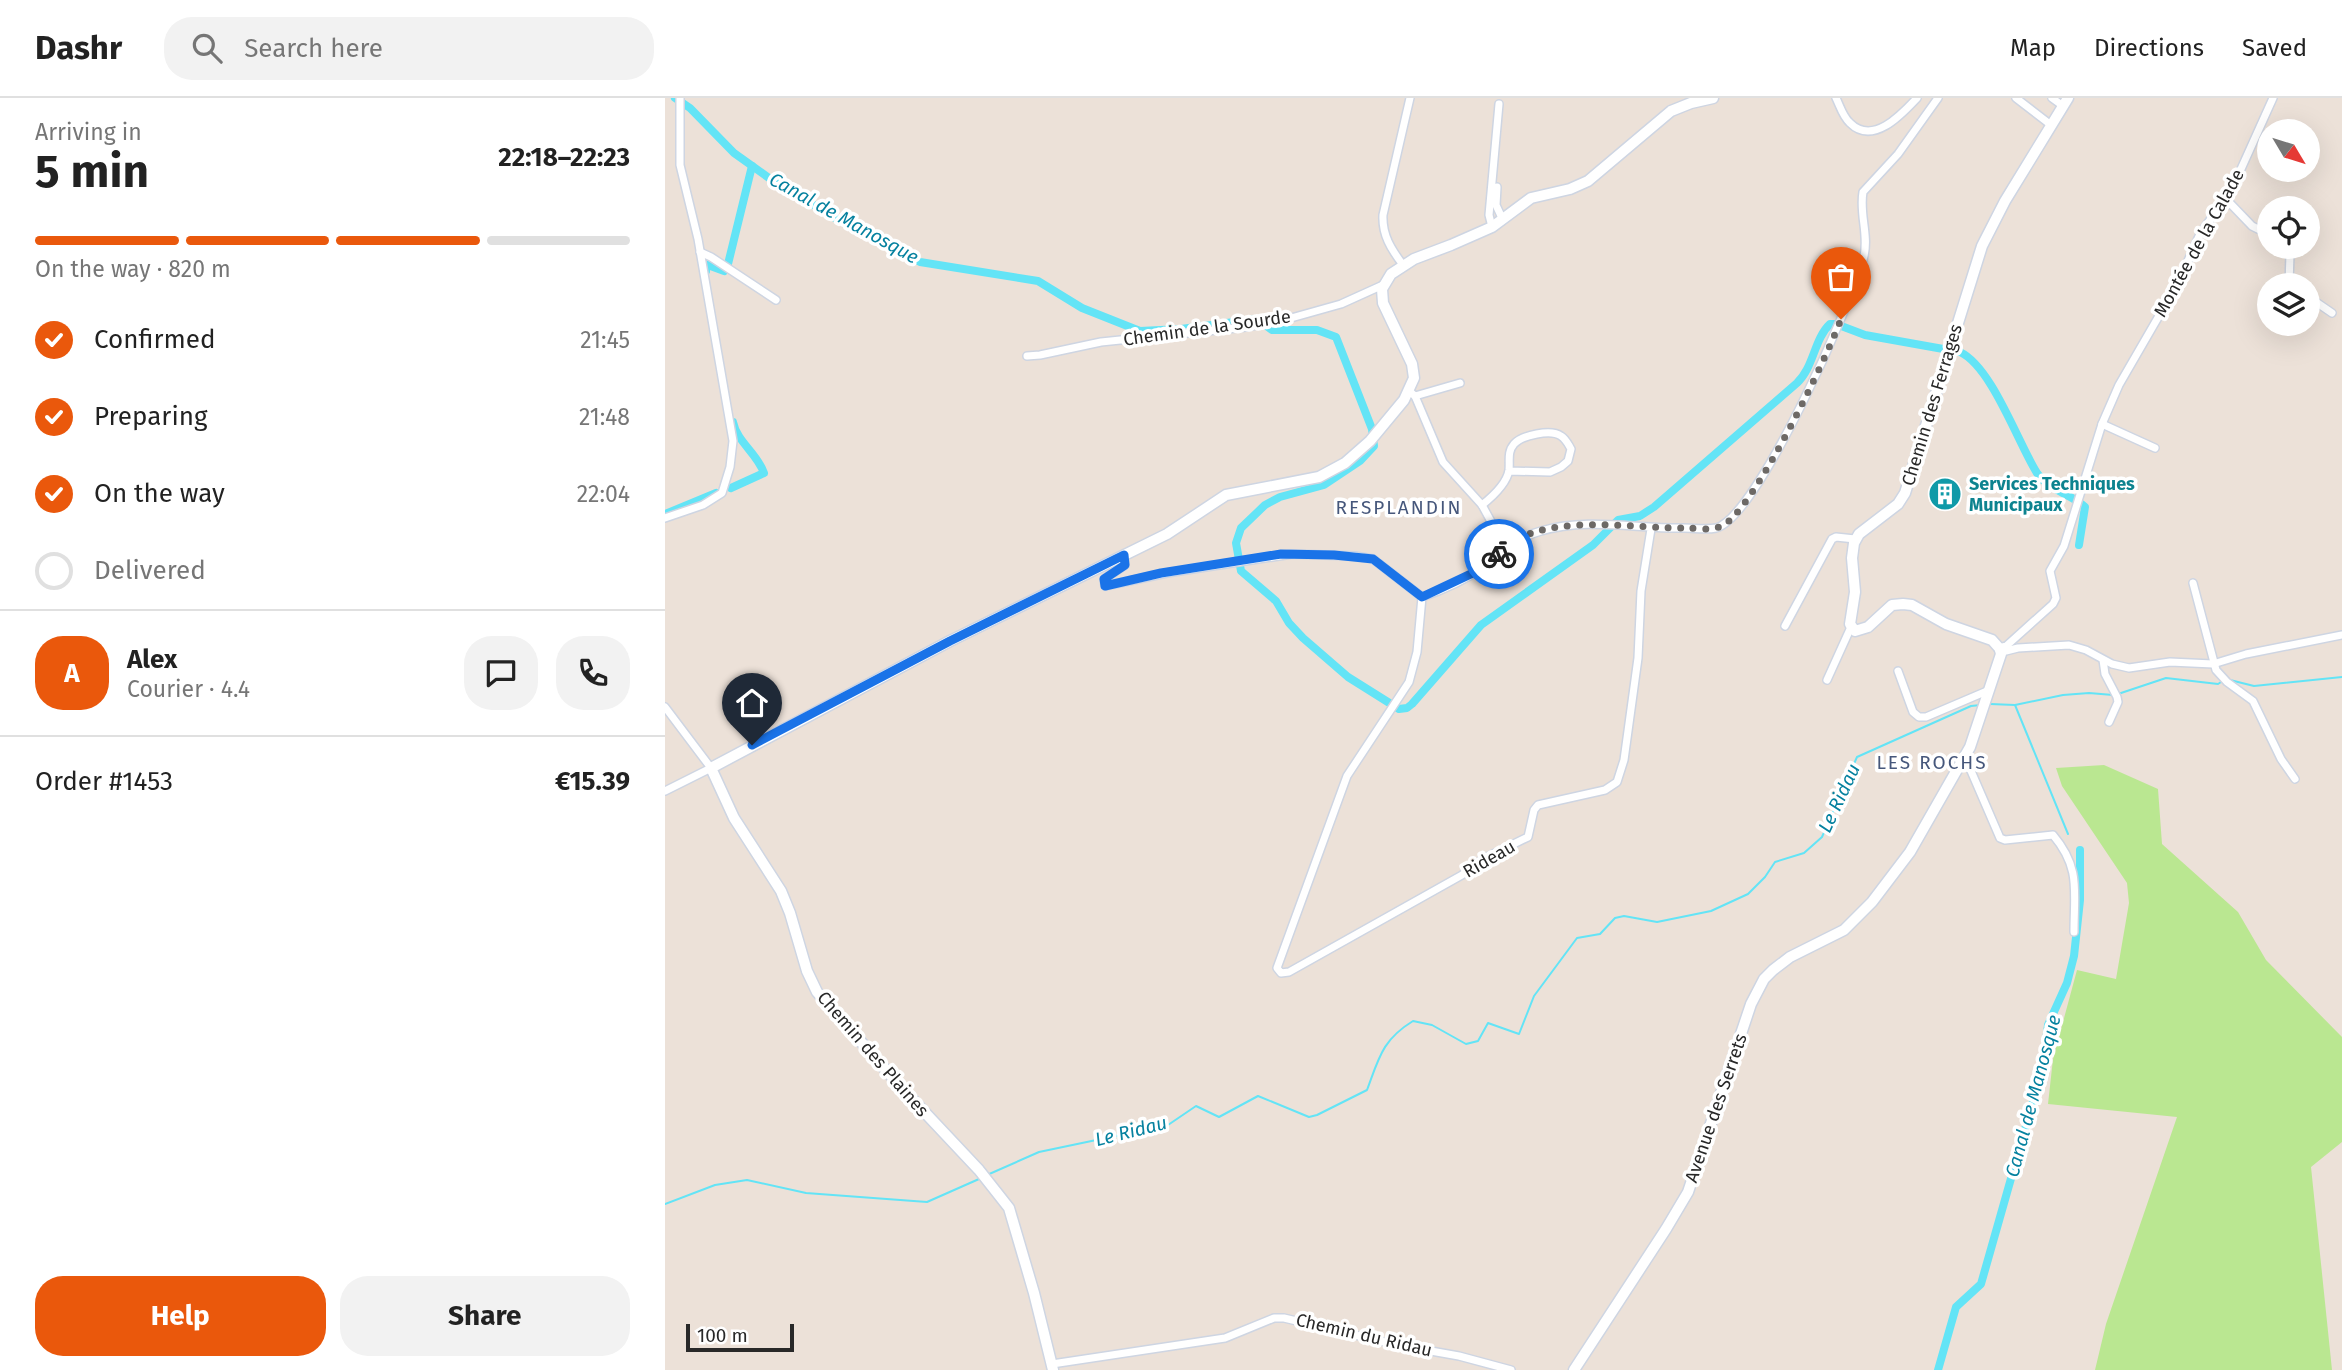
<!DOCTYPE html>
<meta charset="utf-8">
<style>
:root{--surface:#fff;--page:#f2f2f2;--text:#222;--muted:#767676;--line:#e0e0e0;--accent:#ea580c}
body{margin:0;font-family:"Fira Sans",sans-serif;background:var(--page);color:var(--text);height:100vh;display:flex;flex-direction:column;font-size:26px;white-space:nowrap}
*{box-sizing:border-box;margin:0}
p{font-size:23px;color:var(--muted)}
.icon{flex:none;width:38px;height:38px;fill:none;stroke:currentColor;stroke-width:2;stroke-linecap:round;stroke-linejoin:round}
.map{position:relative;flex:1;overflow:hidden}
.panel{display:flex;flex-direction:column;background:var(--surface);width:665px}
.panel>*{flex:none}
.needle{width:46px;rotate:128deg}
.controls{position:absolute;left:1592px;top:21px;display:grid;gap:14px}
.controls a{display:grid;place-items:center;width:63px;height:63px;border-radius:50%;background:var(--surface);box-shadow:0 7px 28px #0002;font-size:35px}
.scale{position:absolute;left:21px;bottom:18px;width:108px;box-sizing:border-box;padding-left:7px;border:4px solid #282828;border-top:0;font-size:19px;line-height:24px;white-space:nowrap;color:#282828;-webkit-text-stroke:5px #fff;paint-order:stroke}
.pin{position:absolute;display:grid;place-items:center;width:60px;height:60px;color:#fff;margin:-72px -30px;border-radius:50% 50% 50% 0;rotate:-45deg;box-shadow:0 0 7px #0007}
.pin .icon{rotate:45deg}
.courier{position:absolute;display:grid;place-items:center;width:70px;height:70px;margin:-35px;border:5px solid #1a73e8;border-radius:50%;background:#fff;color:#222;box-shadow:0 2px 9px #0007}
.summary em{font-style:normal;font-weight:700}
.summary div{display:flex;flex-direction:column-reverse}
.summary{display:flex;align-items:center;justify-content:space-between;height:119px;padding:0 35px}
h1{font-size:46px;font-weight:700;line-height:52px}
.bar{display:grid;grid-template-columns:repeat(4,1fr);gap:10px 7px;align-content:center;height:84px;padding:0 35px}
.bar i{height:9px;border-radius:5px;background:var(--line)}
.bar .selected{background:var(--accent)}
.bar p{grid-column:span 4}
.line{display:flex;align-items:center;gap:18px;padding:0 35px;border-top:2px solid var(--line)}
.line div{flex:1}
.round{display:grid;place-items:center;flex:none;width:74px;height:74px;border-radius:28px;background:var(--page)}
ol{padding:0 35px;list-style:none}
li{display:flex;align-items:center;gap:21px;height:77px}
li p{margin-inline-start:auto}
li .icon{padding:7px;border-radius:50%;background:var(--accent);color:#fff;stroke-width:4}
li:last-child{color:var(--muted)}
li i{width:38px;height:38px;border:4px solid var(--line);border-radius:50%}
.primary-button{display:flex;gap:14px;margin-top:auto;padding:14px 35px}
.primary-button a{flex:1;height:80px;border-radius:28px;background:var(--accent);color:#fff;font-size:28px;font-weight:700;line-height:80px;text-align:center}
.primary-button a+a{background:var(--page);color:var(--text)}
header{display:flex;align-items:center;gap:42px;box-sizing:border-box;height:98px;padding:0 35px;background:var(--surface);border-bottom:2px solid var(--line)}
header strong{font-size:33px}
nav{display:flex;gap:38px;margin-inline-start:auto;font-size:24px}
.search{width:490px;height:63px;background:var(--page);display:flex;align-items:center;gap:18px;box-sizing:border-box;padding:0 24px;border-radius:28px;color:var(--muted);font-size:26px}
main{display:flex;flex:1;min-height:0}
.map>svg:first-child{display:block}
</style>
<header>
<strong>Dashr</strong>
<div class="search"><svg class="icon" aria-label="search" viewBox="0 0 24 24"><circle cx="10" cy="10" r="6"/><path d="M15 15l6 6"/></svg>Search here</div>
<nav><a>Map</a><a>Directions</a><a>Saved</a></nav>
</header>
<main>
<section class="panel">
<div class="summary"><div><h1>5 min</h1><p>Arriving in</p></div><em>22:18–22:23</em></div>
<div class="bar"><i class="selected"></i><i class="selected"></i><i class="selected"></i><i></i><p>On the way · 820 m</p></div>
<ol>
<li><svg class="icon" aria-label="check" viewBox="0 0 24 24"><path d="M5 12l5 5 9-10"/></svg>Confirmed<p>21:45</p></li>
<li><svg class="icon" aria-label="check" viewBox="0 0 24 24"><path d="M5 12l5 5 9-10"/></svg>Preparing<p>21:48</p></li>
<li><svg class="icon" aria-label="check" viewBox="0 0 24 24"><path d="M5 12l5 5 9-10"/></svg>On the way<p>22:04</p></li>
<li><i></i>Delivered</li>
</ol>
<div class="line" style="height:126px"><b class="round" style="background:var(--accent);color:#fff">A</b><div><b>Alex</b><p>Courier · 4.4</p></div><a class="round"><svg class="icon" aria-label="chat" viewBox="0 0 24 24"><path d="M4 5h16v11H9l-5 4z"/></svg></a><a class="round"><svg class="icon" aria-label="phone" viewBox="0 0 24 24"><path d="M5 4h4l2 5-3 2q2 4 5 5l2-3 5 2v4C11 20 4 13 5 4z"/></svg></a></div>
<div class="line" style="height:91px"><div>Order #1453</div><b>€15.39</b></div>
<div class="primary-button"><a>Help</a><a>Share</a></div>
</section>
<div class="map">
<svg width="1677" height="1272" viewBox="0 0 1677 1272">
<rect width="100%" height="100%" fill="#ece1d8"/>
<!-- green -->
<polygon fill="#bae791" points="1439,667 1493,691 1497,746 1573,814 1601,862 1677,939 1677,1044 1646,1069 1667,1272 1430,1272 1441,1226 1512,1019 1383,1006 1388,961 1412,872 1451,881 1464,805 1462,785 1397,688 1391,670"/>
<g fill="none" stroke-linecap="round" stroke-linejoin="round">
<!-- stream -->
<g stroke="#63e4f6" stroke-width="2">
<polyline points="1561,581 1589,588 1677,579"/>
<polyline points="1453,596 1501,580 1553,586 1556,584"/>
<polyline points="1325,606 1350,607 1398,597 1424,595 1448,597"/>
<polyline points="1350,607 1403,736"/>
<path d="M322,1077L374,1054L503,1027L531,1008L554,1019L593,998L644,1019L652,1017L702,992C714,960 717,942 748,923L767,927L801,946L813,943L823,925L854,936L869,898L912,840L935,836L950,820L959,818L992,824L1046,813L1083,796L1100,779L1110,764L1139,755L1157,739L1192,659L1306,608L1316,607"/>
<polyline points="0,1106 50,1087 82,1082 141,1095 262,1104 314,1081"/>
</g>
<!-- canal -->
<g stroke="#63e4f6" stroke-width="8">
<path d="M10,0L25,10L69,55L104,80L170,120L255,164L373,183L417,210L475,233L516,231L592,221L607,232H652L671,239L707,331L709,348L695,363L659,387L615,399L600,407L576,430L571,445L576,473L611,503L624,525L638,540L683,579L734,611L742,610L747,606L816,527L928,447L953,422L975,418L989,409L1132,285C1149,269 1149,241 1165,226H1171L1200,237L1295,254C1327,269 1353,345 1372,375C1384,393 1405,395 1420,409L1414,447"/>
<polyline points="63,166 87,68"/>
<polyline points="41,173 40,166 59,173"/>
<path d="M66,390L99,375C92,355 72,344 68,324"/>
<polyline points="0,416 51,395"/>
<polyline points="1273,1272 1291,1209 1316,1186 1378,968 1383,927 1402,885 1409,858 1415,802 1415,752"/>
</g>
<defs>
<g id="minor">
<path d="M1171,0C1175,8 1178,19 1185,25C1208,48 1237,16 1252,0"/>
<polyline points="1351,0 1386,27"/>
<polyline points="1387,0 1398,8"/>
<polyline points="832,89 831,107 837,120"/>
<polyline points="1561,101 1587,128 1605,137"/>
<polyline points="827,129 824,117 834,6"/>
<polyline points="1622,149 1625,156 1624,187"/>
<polyline points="35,154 46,159 111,202"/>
<path d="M738,167C726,151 717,137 718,117L745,0"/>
<polyline points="1643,203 1651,204 1667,215"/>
<polyline points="362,258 375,257 436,244 581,229 619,222 676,206 718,187"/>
<polyline points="744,293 750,298 778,364 817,407 840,449"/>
<polyline points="750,298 795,285"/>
<polyline points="1437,326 1490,350"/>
<path d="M817,407C827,399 842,385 844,372C845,363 842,354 849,346C857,337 886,331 896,338C901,341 903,346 906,351L903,363L896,369L885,374L844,373"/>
<polyline points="0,420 38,407 57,395 65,369 68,343 33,141 15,67 15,0"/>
<path d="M986,431L976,493L973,560L959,662L952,684L940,692L873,707L869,712L863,739L818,761L797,777L624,874L616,875L612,870L682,678L744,584L752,554L757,499C778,492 801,481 819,469C827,463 834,453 842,448C853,442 865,436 876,433C922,419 973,431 1019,430C1029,430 1041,432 1051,430C1092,420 1188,203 1199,158C1204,137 1194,115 1198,94L1233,56L1273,0"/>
<polyline points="459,457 460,467 439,481 440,488 502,475 627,456 690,458 708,461 757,499"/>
<polyline points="1528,485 1551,572 1562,584 1588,603 1616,661 1630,681"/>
<polyline points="1120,528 1167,441 1171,439 1190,441"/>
<polyline points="1339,550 1388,506 1391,500 1385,473 1399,448 1437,326 1454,287 1513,185 1535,136 1567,91 1608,0"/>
<polyline points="1341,553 1353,550 1404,547 1421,552 1447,566 1464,570 1505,564 1548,566 1581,556 1677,537"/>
<polyline points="1438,562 1440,576 1452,599 1453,604 1444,624"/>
<polyline points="1233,573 1248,614 1254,619 1261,619 1322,593"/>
<polyline points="1162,582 1186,529"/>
<polyline points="0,609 46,670 0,693"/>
<path d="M1300,659L1335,740L1340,742L1388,737C1416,770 1409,793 1409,834"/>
<polyline points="387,1266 560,1240 609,1220 619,1220 732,1247 794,1258 846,1272"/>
</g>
<g id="tertiary">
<polyline points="1335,551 1327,542 1281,526 1247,507 1238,506 1227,507 1203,529 1190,533 1185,526 1190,494 1187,460 1189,445 1194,436 1233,406 1240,395 1317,148 1340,103 1403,0"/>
<polyline points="388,1272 369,1195 344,1110 314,1072 235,988 152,894 142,873 125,815 116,793 69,720 46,670 285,543 502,436 561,397 654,379 680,365 705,343 739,302 749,280 747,266 718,205 717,191 726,176 749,161 786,147 827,129 866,100 905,91 923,83 1006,13 1026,5 1048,0"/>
<polyline points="909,1272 1001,1131 1023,1094 1086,906 1099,881 1108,872 1125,859 1179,832 1207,804 1245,754 1305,649 1336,556 1335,552 1339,550"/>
</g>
</defs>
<!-- minor casing -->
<use href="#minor" stroke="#ced5e2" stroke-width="10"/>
<!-- tertiary casing -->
<use href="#tertiary" stroke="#ced5e2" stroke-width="13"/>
<!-- minor -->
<use href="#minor" stroke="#fff" stroke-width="7"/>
<!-- tertiary -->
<use href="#tertiary" stroke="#fff" stroke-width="10"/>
</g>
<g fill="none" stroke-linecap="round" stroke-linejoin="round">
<!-- done -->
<path stroke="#6d6966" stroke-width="7" stroke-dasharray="0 12.6" d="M834,456C872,412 967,431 1019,430C1031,430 1046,433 1057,428C1089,412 1162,259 1176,221"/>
<!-- route -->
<polyline stroke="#1a73e8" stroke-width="9" points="87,647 285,543 459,457 460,467 439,481 440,488 496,475 616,456 669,457 708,461 757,499 810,474 834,456"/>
</g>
<!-- icons -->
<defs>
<symbol id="building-disc" viewBox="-11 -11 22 22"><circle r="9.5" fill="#0f9aa8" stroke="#fff"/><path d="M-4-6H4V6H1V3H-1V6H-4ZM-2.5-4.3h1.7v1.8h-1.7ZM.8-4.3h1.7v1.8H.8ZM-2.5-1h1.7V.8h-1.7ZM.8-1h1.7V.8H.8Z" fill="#fff"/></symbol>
</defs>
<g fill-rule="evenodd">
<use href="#building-disc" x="1261" y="377" width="38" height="38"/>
</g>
<g text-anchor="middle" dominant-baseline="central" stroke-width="7" stroke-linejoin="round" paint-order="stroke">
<!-- street labels -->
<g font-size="18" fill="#282828" stroke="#fff">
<text transform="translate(1534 145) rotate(-61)">Montée de la Calade</text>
<text transform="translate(542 230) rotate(-8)">Chemin de la Sourde</text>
<text transform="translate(1267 307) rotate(-73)">Chemin des Ferrages</text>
<text transform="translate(824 761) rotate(-30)">Rideau</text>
<text transform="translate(208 956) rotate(49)">Chemin des Plaines</text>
<text transform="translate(1051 1010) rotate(-71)">Avenue des Serrets</text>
<text transform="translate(699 1237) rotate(13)">Chemin du Ridau</text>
</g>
<!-- culture labels -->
<g font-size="18" font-weight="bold" fill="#0d838f" stroke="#fff" text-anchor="start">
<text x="1304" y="386">Services Techniques<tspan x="1304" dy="21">Municipaux</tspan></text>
</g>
<!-- water labels -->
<g font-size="19" font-style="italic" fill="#05819f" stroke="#fff">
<text transform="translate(179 120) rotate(29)">Canal de Manosque</text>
<text transform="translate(1174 700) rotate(-65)">Le Ridau</text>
<text transform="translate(1368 998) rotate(-75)">Canal de Manosque</text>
<text transform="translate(466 1033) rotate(-14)">Le Ridau</text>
</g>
<!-- neighbourhood labels -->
<g font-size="19" letter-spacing="2" fill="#46577b" stroke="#fff">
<text x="734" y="409">RESPLANDIN</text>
<text x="1267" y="664">LES ROCHS</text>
</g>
</g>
</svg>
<div class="controls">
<a><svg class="needle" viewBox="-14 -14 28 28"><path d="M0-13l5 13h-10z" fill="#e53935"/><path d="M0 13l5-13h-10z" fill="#767676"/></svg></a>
<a><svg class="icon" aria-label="locate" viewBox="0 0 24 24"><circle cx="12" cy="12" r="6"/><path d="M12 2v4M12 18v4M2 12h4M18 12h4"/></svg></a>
<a><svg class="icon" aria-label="layers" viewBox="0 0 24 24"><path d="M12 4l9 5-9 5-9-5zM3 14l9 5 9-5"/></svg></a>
</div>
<div class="scale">100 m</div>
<div class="pin" style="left:1176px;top:221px;background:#ea580c"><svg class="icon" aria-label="bag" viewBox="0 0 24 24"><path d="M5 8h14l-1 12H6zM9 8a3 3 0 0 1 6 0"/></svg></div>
<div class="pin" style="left:87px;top:647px;background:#1f2937"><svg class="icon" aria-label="home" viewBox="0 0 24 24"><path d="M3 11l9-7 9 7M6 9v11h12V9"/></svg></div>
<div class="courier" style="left:834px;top:456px"><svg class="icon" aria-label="bike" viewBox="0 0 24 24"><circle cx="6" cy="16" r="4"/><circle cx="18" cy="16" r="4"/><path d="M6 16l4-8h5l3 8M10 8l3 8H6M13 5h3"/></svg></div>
</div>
</main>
